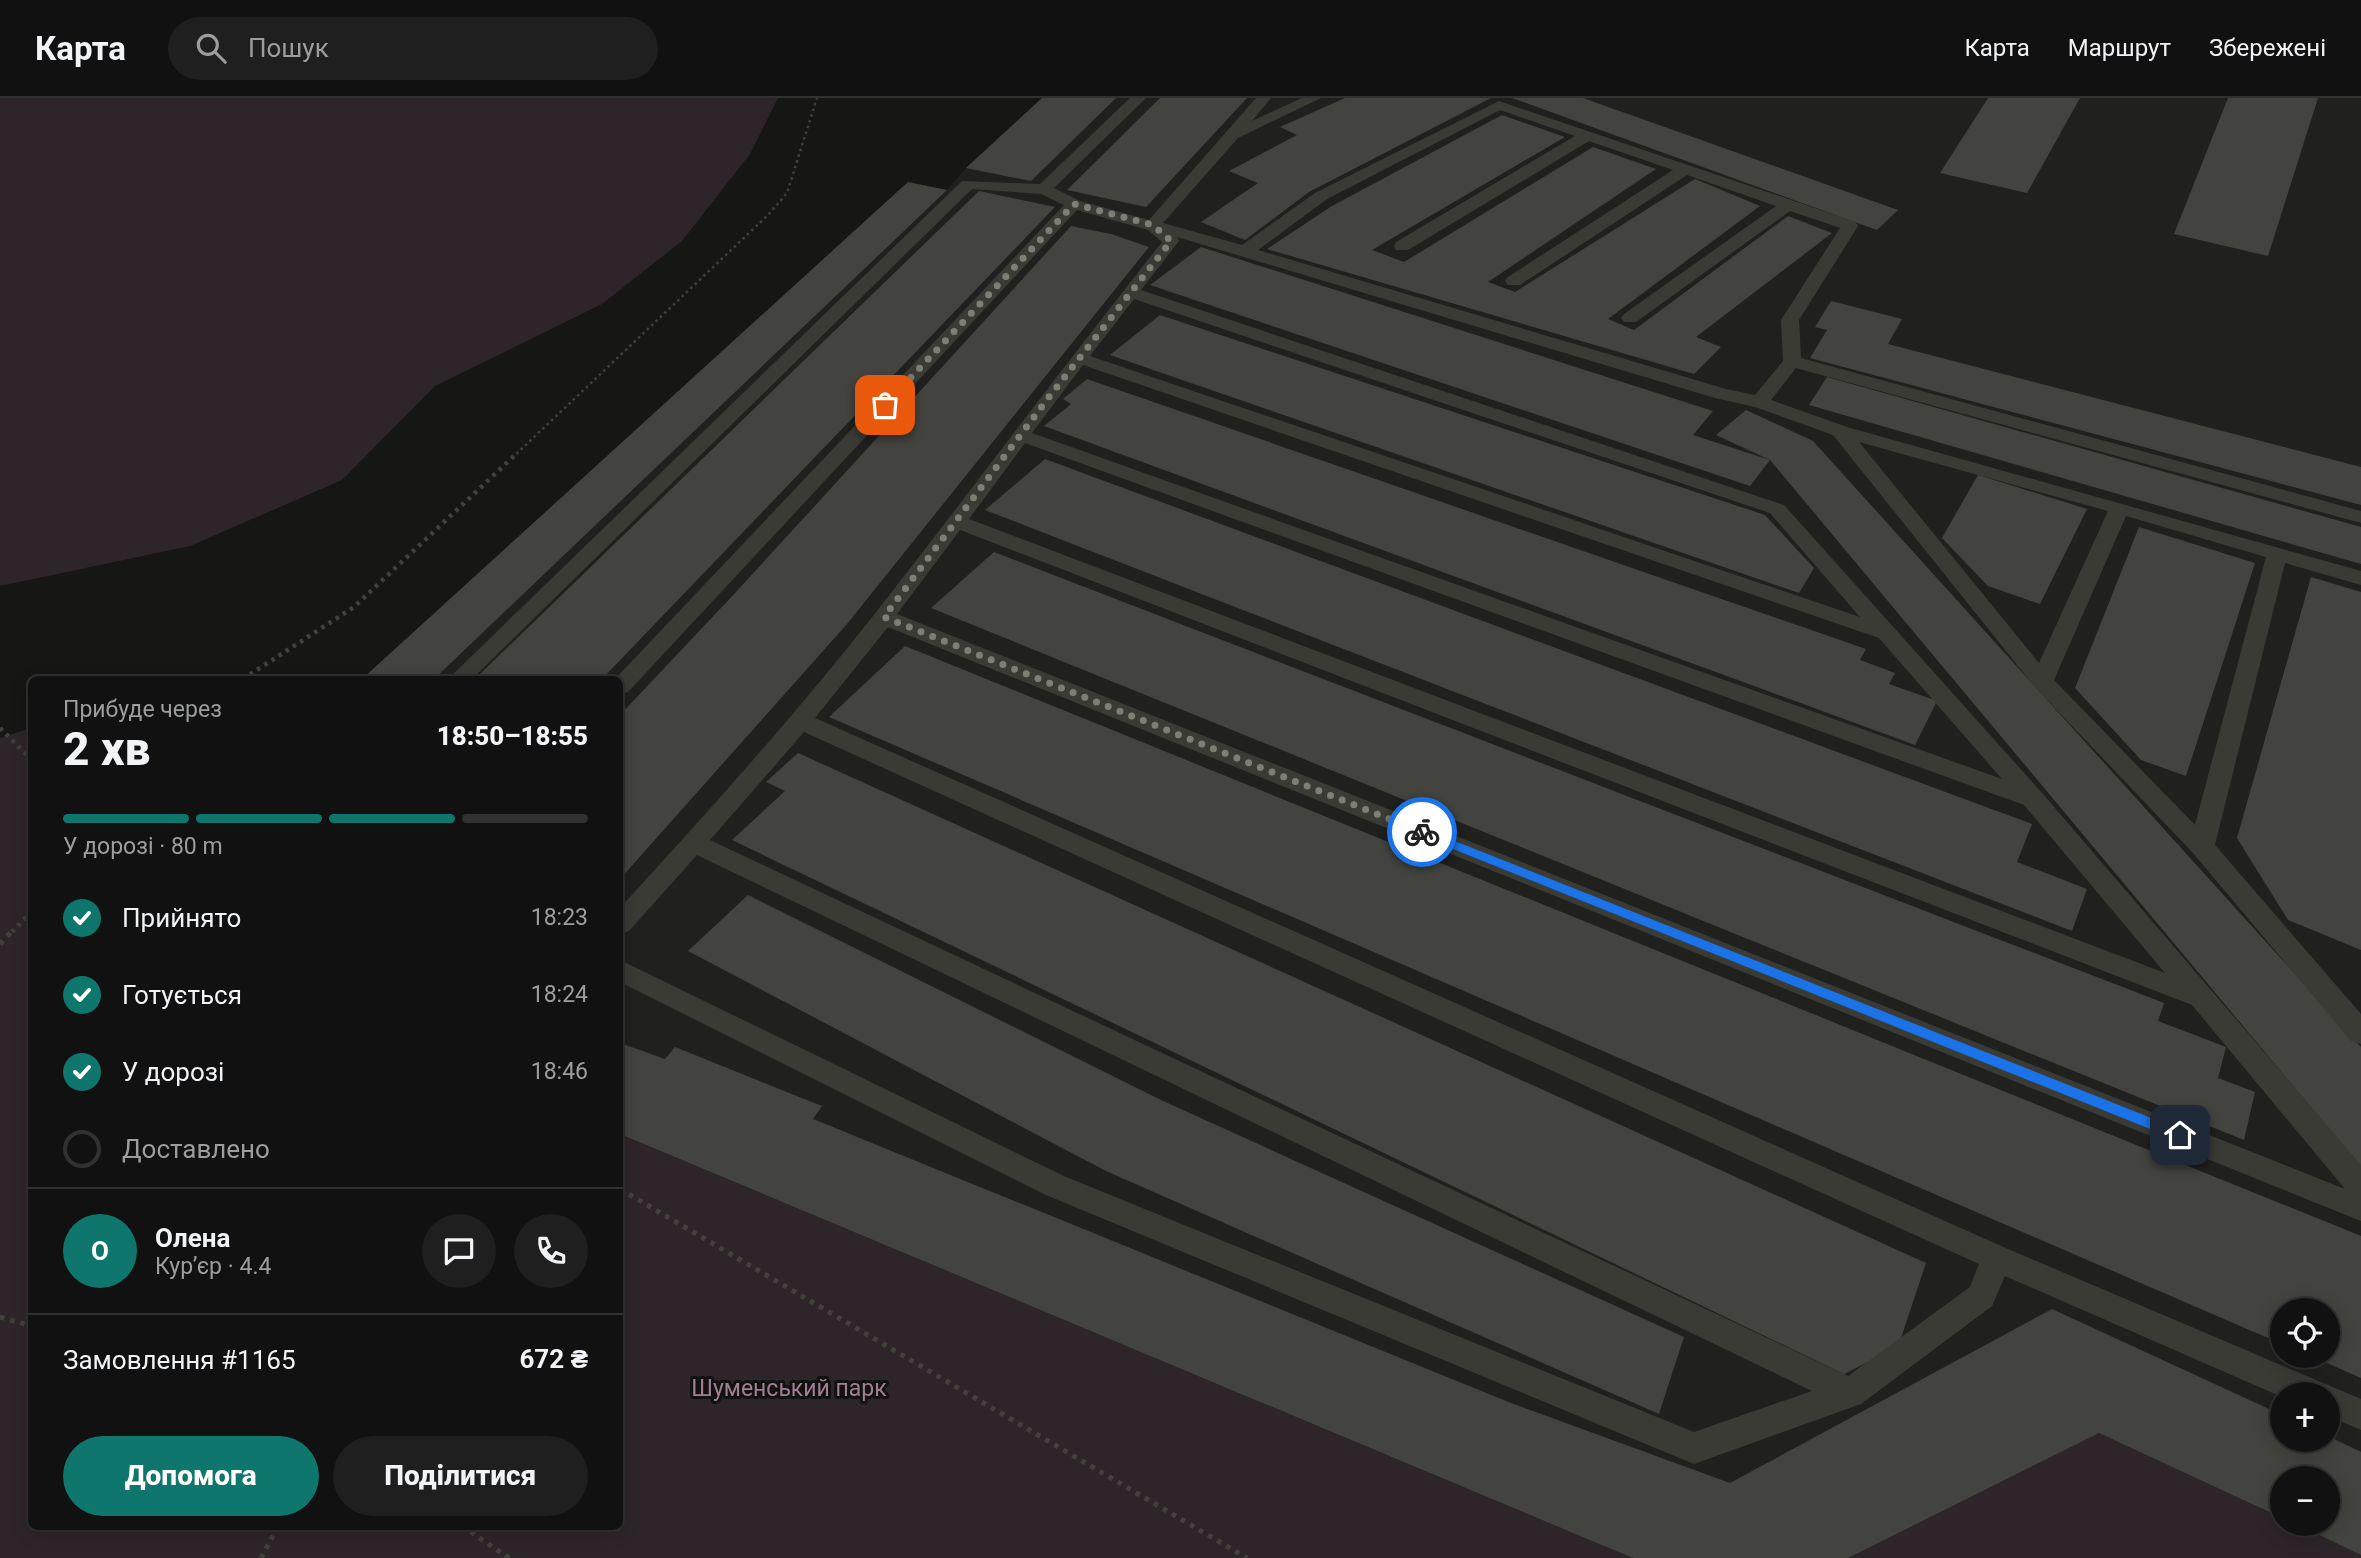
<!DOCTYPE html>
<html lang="uk">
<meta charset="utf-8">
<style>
:root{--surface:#101110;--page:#1e1f1e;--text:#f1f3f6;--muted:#9c9d9f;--line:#303130;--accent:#0f766e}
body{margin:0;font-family:Roboto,sans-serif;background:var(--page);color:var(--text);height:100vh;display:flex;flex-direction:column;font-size:26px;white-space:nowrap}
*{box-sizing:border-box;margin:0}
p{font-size:23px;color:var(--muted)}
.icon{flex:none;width:38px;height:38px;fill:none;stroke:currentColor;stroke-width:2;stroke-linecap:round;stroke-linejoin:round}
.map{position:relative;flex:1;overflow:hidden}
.side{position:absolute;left:28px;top:578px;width:595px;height:854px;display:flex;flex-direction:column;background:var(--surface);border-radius:10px;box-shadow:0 4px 18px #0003,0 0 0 2px var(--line)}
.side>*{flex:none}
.buttons{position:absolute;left:2270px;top:1200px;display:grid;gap:14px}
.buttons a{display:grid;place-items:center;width:70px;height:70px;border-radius:50%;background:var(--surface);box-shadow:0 4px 18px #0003,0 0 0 2px var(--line);font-size:35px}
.pin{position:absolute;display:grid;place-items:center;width:60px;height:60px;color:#fff;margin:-30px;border-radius:14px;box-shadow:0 4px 10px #0006}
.courier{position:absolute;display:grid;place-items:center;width:70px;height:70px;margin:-35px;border:5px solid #1a73e8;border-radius:50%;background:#fff;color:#222;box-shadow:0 2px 9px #0007}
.head em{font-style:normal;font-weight:800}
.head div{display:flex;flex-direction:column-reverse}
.head{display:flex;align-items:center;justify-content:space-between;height:119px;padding:0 35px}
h1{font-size:46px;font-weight:800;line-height:52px}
.bar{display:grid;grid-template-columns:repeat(4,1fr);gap:10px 7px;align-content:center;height:84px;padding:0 35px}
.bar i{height:9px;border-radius:5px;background:var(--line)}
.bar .selected{background:var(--accent)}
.bar p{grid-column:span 4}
.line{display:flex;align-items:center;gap:18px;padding:0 35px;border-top:2px solid var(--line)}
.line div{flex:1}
.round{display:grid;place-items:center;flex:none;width:74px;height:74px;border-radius:37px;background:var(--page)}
ol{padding:0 35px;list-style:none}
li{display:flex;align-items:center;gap:21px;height:77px}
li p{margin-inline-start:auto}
li .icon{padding:7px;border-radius:50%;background:var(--accent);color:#fff;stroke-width:4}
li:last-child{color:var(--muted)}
li i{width:38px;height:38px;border:4px solid var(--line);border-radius:50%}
.button{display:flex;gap:14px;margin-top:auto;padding:14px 35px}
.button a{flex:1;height:80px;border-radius:42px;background:var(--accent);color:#fff;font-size:28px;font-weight:800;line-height:80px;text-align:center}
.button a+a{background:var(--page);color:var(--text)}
header{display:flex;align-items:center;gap:42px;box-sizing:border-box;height:98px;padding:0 35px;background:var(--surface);border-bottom:2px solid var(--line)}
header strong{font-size:33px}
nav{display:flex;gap:38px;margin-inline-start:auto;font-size:24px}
.search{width:490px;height:63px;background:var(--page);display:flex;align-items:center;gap:18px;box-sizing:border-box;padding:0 24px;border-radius:38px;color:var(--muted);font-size:26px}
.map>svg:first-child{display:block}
</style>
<header>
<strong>Карта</strong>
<div class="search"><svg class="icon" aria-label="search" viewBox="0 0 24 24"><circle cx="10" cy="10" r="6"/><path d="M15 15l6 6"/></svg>Пошук</div>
<nav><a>Карта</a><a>Маршрут</a><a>Збережені</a></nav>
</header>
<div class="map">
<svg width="2361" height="1460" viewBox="0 0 2361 1460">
<rect width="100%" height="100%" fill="#161715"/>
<!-- built -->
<path fill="#20211e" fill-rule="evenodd" d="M1042,0H2361V1457L2296,1426H2328V1381H2282V1420L2099,1335L1848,1460H1633L620,1036V581H362L908,84L947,92L966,70ZM2282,1213H2328V1258H2282ZM2282,1297H2328V1342H2282Z"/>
<!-- green -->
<g fill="#2e252a">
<polygon points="0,0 778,0 750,56 682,143 602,206 435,288 342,382 190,448 0,488"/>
<polygon points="31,630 32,1428 620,1428 620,1036 1542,1422 1640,1460 0,1460 0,640"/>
<polygon points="2099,1335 2282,1420 2282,1426 2296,1426 2361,1457 2361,1460 1837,1460"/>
</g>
<!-- building -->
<g fill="#43443f">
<polygon points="1042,0 1116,0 1031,83 966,70"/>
<polygon points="1160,0 1247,0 1146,109 1067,92"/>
<polygon points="1345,0 1491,0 1309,94 1245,142 1201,124 1258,85 1229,73 1297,37 1280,29"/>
<polygon points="1512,0 1583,0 1898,112 1877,132"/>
<polygon points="1988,0 2080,0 2027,95 1940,75"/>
<polygon points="2228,0 2318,0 2268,158 2174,136"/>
<polygon points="1502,17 1565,39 1372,152 1404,164 1593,49 1656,71 1488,184 1515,194 1695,81 1760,108 1608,221 1634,232 1788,118 1832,135 1696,239 1721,249 1694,276 1267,151 1332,108"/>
<polygon points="908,84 947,92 434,581 362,581"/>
<polygon points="979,93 1055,109 602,581 475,581"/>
<polygon points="1071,128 1111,136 1149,149 847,526 620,781 620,617 736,494"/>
<polygon points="1201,149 1713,313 1693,337 1770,362 1750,388 1150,187"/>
<polygon points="1831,203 1902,221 1888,246 2361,369 2361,407 1810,260 1827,232 1815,229"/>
<polygon points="1160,217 1765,417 1814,470 1799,495 1110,257"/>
<polygon points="1827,279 2361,429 2361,466 1809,307"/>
<polygon points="1087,281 1866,551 1860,562 1895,575 1889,586 1937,603 1915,647 1044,328 1071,306 1063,301"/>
<polygon points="1746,312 1813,343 2361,949 2361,1069 1770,362 1716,337"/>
<polygon points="1045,361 2032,726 2017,764 2087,791 2072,833 985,412"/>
<polygon points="1978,377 2087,411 2040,506 1988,488 1942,440"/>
<polygon points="2139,429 2255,465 2186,678 2141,662 2075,590"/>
<polygon points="994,454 2164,905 2158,923 2226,949 2218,980 2255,994 2244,1042 931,510"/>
<polygon points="2311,479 2361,494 2361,852 2288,822 2237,740"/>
<polygon points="905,548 2361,1138 2361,1280 2311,1258 2328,1258 2328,1213 2282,1213 2282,1246 829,619"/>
<polygon points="798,655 1926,1165 1898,1249 1844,1276 732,742 785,693 766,684"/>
<polygon points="748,797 1161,1002 1684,1239 1659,1316 1106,1073 688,853"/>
<polygon points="620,945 665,961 675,949 822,1008 813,1021 1511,1305 1730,1385 2052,1211 2282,1317 2282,1342 2328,1342 2328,1338 2361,1354 2361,1457 2296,1426 2328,1426 2328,1381 2282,1381 2282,1420 2099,1335 1848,1460 1633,1460 620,1036"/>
</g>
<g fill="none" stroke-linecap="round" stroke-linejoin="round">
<!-- path-far2 -->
<polyline stroke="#42423c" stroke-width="2.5" stroke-dasharray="2.5 3.5" stroke-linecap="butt" points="512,360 768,117 787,95 817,0"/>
<!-- path-far1 -->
<g stroke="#42423c" stroke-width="4.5" stroke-dasharray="3.5 5" stroke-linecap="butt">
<polyline points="243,581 354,509 514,358"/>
<polyline points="0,630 32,662"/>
<polyline points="12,834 32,813"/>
</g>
<!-- path -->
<g stroke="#42423c" stroke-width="5" stroke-dasharray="4.5 6" stroke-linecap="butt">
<polyline points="0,846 13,832"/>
<polyline points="620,1091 1247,1460"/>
<polyline points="0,1219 32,1228"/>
<polyline points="462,1428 509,1460"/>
<polyline points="261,1460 278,1428"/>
</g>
<!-- lane -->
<path fill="#3b3b36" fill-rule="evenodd" d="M1130,0H1146L1054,90L1080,103L1149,122L1256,0H1271L1252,23L1302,0H1321L1238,40L1163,125L1242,147L1315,95L1499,3L1856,124L1858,128L1799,222L1801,260L2361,413V425L1796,270L1771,302L1847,329L2361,473V487L2285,465L2215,747L2361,916V946L2351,943L2193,755L2034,588L1833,337L1755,309L1715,300L1177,139L1179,143L1141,192L1784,407L2043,696L2361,1067V1123L888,529L815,620L2008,1151L2361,1301V1332L2328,1318V1297L2282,1299L2005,1178L1992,1208L1861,1306L1694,1366L1046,1097L620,884V862L1066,1079L1694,1334L1812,1293L697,757L629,833L620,836V810C708,714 796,616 877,513C973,390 1065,266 1162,144L1148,132L1077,112L628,594L620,596V581H615L1064,107L1041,96L972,91L472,581H448L962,83L1040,86ZM1500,12L1575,38L1396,144L1394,148L1396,152H1408L1589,43L1673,72L1508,179L1505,183L1508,187H1520L1687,77L1776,108L1624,216L1621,220L1624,224H1636L1790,113L1840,130L1781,222L1783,263L1755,297L1726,291L1258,152L1327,101ZM1134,201L1770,415L1860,519L1090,258ZM1083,267L1879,540L2002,681L1032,335ZM1859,344L2108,413L2039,565ZM1025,345L2024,707L2165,875L969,421ZM2126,418L2266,459L2195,727L2054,582ZM960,432L2192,907L2345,1091L897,516ZM804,634L1979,1166L1970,1189L1848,1278L710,742Z"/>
</g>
<!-- route -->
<polygon fill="#1a73e8" points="1422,730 2184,1033 2186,1037 2180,1043 2175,1041 1418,737 1416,734"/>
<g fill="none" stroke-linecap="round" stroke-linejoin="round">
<!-- done -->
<polyline stroke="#7f7e74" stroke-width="7" stroke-dasharray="0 12.6" points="885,307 1074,106 1153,127 1171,143 1049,299 884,519 1422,734"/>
</g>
<g text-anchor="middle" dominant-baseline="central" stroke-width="6" stroke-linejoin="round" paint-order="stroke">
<!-- near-park labels -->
<g font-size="23" fill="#a17e94" stroke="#111210">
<text x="789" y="1290">Шуменський парк</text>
</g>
</g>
</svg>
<div class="buttons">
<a><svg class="icon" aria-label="locate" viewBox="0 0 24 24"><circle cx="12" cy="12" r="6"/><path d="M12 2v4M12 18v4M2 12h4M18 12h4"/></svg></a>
<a>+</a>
<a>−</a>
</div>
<div class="pin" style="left:885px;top:307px;background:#ea580c"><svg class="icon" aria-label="bag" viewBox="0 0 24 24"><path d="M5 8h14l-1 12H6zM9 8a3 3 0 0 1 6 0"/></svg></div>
<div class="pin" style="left:2180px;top:1037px;background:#1f2937"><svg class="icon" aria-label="home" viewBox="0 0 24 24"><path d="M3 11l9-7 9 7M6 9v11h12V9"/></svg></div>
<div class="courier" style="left:1422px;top:734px"><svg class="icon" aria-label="bike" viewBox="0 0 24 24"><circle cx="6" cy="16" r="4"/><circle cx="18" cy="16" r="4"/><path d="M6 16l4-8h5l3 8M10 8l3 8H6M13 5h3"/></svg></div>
<section class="side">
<div class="head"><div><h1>2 хв</h1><p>Прибуде через</p></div><em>18:50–18:55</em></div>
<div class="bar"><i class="selected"></i><i class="selected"></i><i class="selected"></i><i></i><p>У дорозі · 80 m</p></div>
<ol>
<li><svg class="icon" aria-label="check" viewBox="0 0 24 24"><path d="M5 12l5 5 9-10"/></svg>Прийнято<p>18:23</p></li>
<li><svg class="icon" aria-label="check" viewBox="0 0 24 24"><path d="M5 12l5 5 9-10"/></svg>Готується<p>18:24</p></li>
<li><svg class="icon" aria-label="check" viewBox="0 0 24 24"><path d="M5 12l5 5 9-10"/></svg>У дорозі<p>18:46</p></li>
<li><i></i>Доставлено</li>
</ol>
<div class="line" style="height:126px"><b class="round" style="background:var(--accent);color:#fff">О</b><div><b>Олена</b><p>Кур’єр · 4.4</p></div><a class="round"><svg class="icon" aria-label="chat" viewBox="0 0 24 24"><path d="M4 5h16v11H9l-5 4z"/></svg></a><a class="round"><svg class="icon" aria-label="phone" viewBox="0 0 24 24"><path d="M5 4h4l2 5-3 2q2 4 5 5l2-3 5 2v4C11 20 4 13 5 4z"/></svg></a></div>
<div class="line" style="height:91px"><div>Замовлення #1165</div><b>672 ₴</b></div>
<div class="button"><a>Допомога</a><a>Поділитися</a></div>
</section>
</div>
